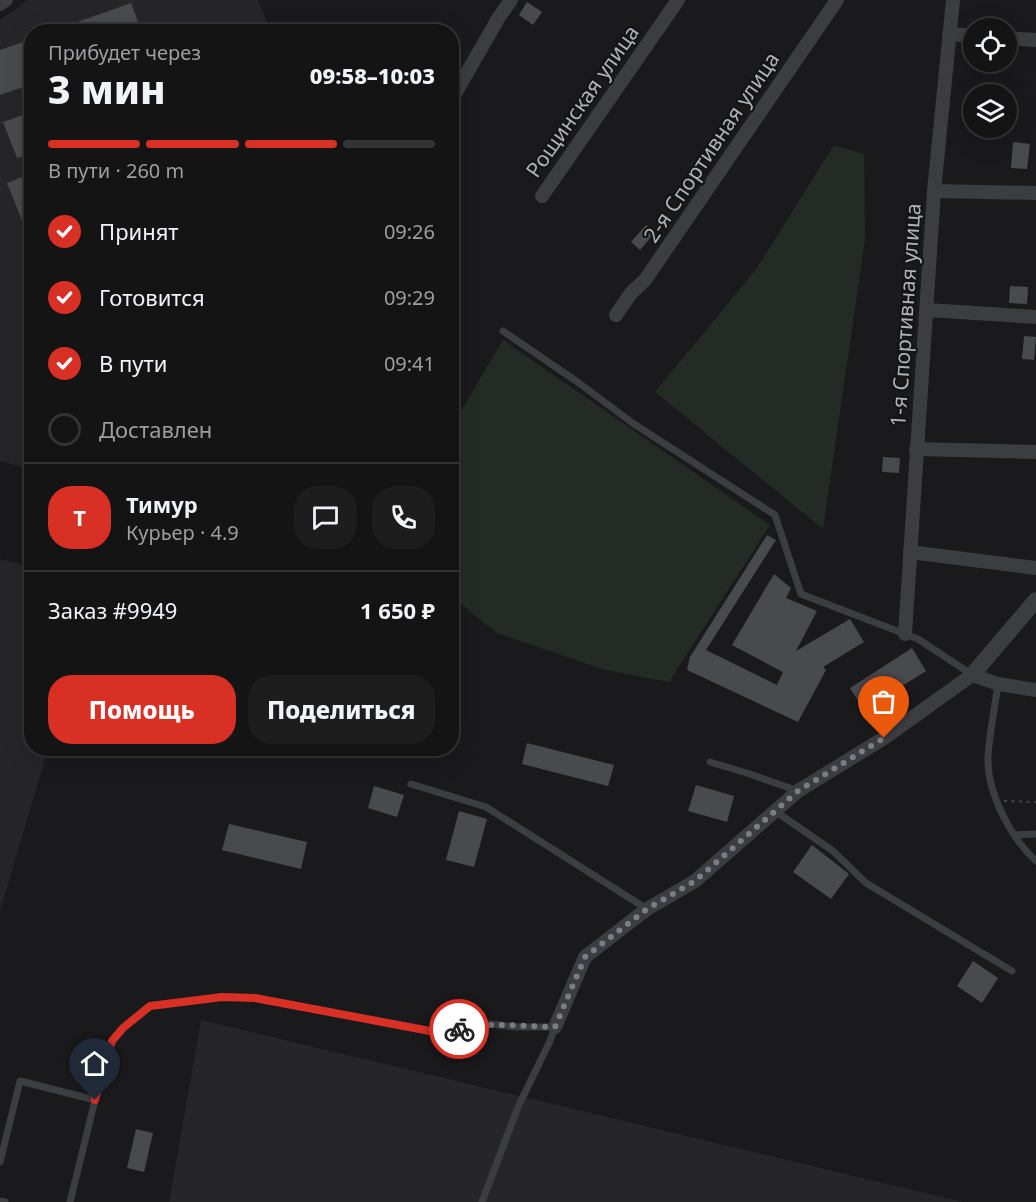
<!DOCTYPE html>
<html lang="ru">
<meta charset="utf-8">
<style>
:root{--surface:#141415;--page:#1d1d1e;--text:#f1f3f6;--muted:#9d9ea0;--line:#333334;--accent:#d93025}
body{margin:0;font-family:"Noto Sans",sans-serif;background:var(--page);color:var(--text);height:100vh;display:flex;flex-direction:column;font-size:22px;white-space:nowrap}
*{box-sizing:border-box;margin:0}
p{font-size:20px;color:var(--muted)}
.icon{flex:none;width:33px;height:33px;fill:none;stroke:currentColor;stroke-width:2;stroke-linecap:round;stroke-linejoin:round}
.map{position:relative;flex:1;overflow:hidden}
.panel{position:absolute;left:24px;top:24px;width:435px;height:732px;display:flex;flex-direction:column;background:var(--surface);border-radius:24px;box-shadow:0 6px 24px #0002,0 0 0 2px var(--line)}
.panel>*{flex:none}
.fabs{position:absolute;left:963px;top:18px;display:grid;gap:12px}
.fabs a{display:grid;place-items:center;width:54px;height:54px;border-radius:50%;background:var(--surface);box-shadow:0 6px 24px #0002,0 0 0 2px var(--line);font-size:30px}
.pin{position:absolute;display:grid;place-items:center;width:51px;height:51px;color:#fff;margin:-62px -26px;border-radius:50% 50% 50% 0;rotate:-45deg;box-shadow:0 0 6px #0007}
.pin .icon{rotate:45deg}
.courier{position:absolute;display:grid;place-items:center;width:60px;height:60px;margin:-30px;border:4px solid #d93025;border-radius:50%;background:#fff;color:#222;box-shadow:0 2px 8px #0007}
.overview em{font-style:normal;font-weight:800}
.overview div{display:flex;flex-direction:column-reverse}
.overview{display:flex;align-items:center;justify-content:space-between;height:102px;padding:0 24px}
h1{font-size:39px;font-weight:800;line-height:45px}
.bar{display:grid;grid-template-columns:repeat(4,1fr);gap:9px 6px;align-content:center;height:72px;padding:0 24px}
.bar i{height:8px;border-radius:4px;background:var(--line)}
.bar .current{background:var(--accent)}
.bar p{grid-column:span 4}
.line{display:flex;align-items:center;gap:15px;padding:0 24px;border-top:2px solid var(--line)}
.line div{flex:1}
.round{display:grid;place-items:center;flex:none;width:63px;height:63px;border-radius:24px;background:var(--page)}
ol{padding:0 24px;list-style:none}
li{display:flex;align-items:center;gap:18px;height:66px}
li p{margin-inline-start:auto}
li .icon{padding:6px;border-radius:50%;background:var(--accent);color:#fff;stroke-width:4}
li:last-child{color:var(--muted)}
li i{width:33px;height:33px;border:3px solid var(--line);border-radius:50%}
.primary-button{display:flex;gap:12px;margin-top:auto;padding:12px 24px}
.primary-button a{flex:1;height:69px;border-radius:24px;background:var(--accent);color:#fff;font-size:24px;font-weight:800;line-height:69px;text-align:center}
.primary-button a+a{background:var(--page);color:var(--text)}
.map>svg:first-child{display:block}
</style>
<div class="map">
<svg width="1036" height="1202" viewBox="0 0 1036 1202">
<rect width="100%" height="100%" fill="#1a1a1c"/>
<!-- built -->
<g fill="#262629">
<polygon points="28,0 258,0 271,31 32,32 31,470 0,461 0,20"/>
<polygon points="0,559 31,567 32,748 48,749 0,911"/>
<polygon points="201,1020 963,1202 169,1202"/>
</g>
<!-- green -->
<g fill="#242b24">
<polygon points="834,145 864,154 865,240 823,529 655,392 757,268"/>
<polygon points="503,340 770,525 669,682 606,670 497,633 452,597 452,426"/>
</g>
<!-- building -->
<g fill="#494a4e">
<polygon points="527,2 542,12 533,25 519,15"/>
<polygon points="131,3 142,32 55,32 55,30"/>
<polygon points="32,39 32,84 0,95 0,50"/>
<polygon points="32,112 32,153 17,158 3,122"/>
<polygon points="1013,142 1030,144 1027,169 1011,168"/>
<polygon points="32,173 32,220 23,223 7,183"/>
<polygon points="646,225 655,232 640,250 631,242"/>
<polygon points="1010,286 1028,287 1027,304 1009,303"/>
<polygon points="1024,336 1036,337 1034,360 1022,359"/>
<polygon points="883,457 900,458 899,473 882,472"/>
<polygon points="767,535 776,540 706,650 777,685 783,672 732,645 774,574 791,588 786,598 817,611 796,651 850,619 864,642 823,667 826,670 798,722 687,670 690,657"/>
<polygon points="912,648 926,671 864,710 850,688"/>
<polygon points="527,743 614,765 608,786 522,764"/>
<polygon points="696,785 734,796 727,822 688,811"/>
<polygon points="374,786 404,795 397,817 368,808"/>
<polygon points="459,811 487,819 474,867 446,860"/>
<polygon points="229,824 307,842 301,869 222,850"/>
<polygon points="812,845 849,874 831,899 793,872"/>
<polygon points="973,961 998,978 982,1003 957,986"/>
<polygon points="136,1129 153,1133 144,1172 127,1168"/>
</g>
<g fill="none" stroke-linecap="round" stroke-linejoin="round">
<!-- path -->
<polyline stroke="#414447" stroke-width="2" stroke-dasharray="3 4.5" stroke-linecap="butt" points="1004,801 1036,802"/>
<!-- service -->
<g stroke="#3b3d40" stroke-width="7">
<polyline points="503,331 579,383 634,424 775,515 801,594 918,639 971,674"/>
<path d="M998,684C995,708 989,734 988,758C987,793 1011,838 1036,861"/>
<polyline points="710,762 750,774 798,791"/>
<polyline points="411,784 486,807 647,909"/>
<polyline points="775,811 833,851 866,883 1012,971"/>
<polyline points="1015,835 1036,834"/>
<polyline points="0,1162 20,1081 95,1100"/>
<polyline points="0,1201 5,1202"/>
<polyline points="70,1202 95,1100 112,1041 123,1028 150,1006 222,997 255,998 430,1031 449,1032 472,1026 491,1024 515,1027 555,1027 550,1041 518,1107 482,1202"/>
</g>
<!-- minor -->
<g stroke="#3b3d40" stroke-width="14">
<polyline points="0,4 6,0"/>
<polyline points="949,34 974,36"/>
<polyline points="1006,38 1036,40"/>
<polyline points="452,99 499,17 511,0"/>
<polyline points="934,191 1036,193"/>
<polyline points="542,196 678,0"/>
<polyline points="927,310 1036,317"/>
<polyline points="616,315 631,293 645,280 837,0"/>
<polyline points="916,449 1036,452"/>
<polyline points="910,552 1036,568"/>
<polyline points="905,634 934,191 953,0"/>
<polyline points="555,1027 585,957 647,909 695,881 798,791 884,738 972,675 998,684 1036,690"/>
</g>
<!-- tertiary -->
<polyline stroke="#3b3d40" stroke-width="16" points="972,675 1036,600"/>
</g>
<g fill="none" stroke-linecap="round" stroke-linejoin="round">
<!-- done -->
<path stroke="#7a7d83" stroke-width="6" stroke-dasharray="0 10.8" d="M459,1029C490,1021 523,1027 555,1027L585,957L647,909L695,881L798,791L884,738"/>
<!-- route -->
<polyline stroke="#d93025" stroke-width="8" points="95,1100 112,1041 123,1028 150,1006 222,997 255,998 430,1031 448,1032 459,1029"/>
</g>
<g text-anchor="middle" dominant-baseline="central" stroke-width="4.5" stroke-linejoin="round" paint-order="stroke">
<!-- street labels -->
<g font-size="21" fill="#aeb3ba" stroke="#151517">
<text transform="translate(582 101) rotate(-55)">Рощинская улица</text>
<text transform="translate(711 147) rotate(-56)">2-я Спортивная улица</text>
<text transform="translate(905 315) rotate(-86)">1-я Спортивная улица</text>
</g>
</g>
</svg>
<div class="fabs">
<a><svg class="icon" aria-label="locate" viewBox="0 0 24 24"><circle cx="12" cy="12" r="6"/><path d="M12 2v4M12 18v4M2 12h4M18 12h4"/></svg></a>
<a><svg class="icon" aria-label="layers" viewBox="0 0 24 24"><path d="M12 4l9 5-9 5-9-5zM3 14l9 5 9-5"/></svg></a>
</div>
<div class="pin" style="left:884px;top:738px;background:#ea580c"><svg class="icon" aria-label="bag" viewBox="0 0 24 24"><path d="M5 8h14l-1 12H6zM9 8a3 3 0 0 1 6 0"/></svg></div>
<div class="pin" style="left:95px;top:1100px;background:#1f2937"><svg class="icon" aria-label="home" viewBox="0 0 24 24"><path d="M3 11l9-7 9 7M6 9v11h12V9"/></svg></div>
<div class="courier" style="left:459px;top:1029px"><svg class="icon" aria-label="bike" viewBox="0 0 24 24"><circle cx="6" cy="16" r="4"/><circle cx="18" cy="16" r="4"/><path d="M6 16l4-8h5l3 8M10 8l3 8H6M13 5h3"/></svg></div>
<section class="panel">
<div class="overview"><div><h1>3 мин</h1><p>Прибудет через</p></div><em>09:58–10:03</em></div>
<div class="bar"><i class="current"></i><i class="current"></i><i class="current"></i><i></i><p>В пути · 260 m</p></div>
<ol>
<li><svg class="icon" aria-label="check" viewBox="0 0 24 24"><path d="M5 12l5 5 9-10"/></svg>Принят<p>09:26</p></li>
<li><svg class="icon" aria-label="check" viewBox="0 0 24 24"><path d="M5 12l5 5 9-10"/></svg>Готовится<p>09:29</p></li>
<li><svg class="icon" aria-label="check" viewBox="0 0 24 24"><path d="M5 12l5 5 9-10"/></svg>В пути<p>09:41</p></li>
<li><i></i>Доставлен</li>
</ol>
<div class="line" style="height:108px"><b class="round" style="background:var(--accent);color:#fff">Т</b><div><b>Тимур</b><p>Курьер · 4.9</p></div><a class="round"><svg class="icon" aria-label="chat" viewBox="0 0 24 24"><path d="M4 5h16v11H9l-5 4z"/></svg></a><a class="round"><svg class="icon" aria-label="phone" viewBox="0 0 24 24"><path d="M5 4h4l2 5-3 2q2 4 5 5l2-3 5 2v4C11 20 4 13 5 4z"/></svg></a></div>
<div class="line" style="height:78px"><div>Заказ #9949</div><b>1 650 ₽</b></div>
<div class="primary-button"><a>Помощь</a><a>Поделиться</a></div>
</section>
</div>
